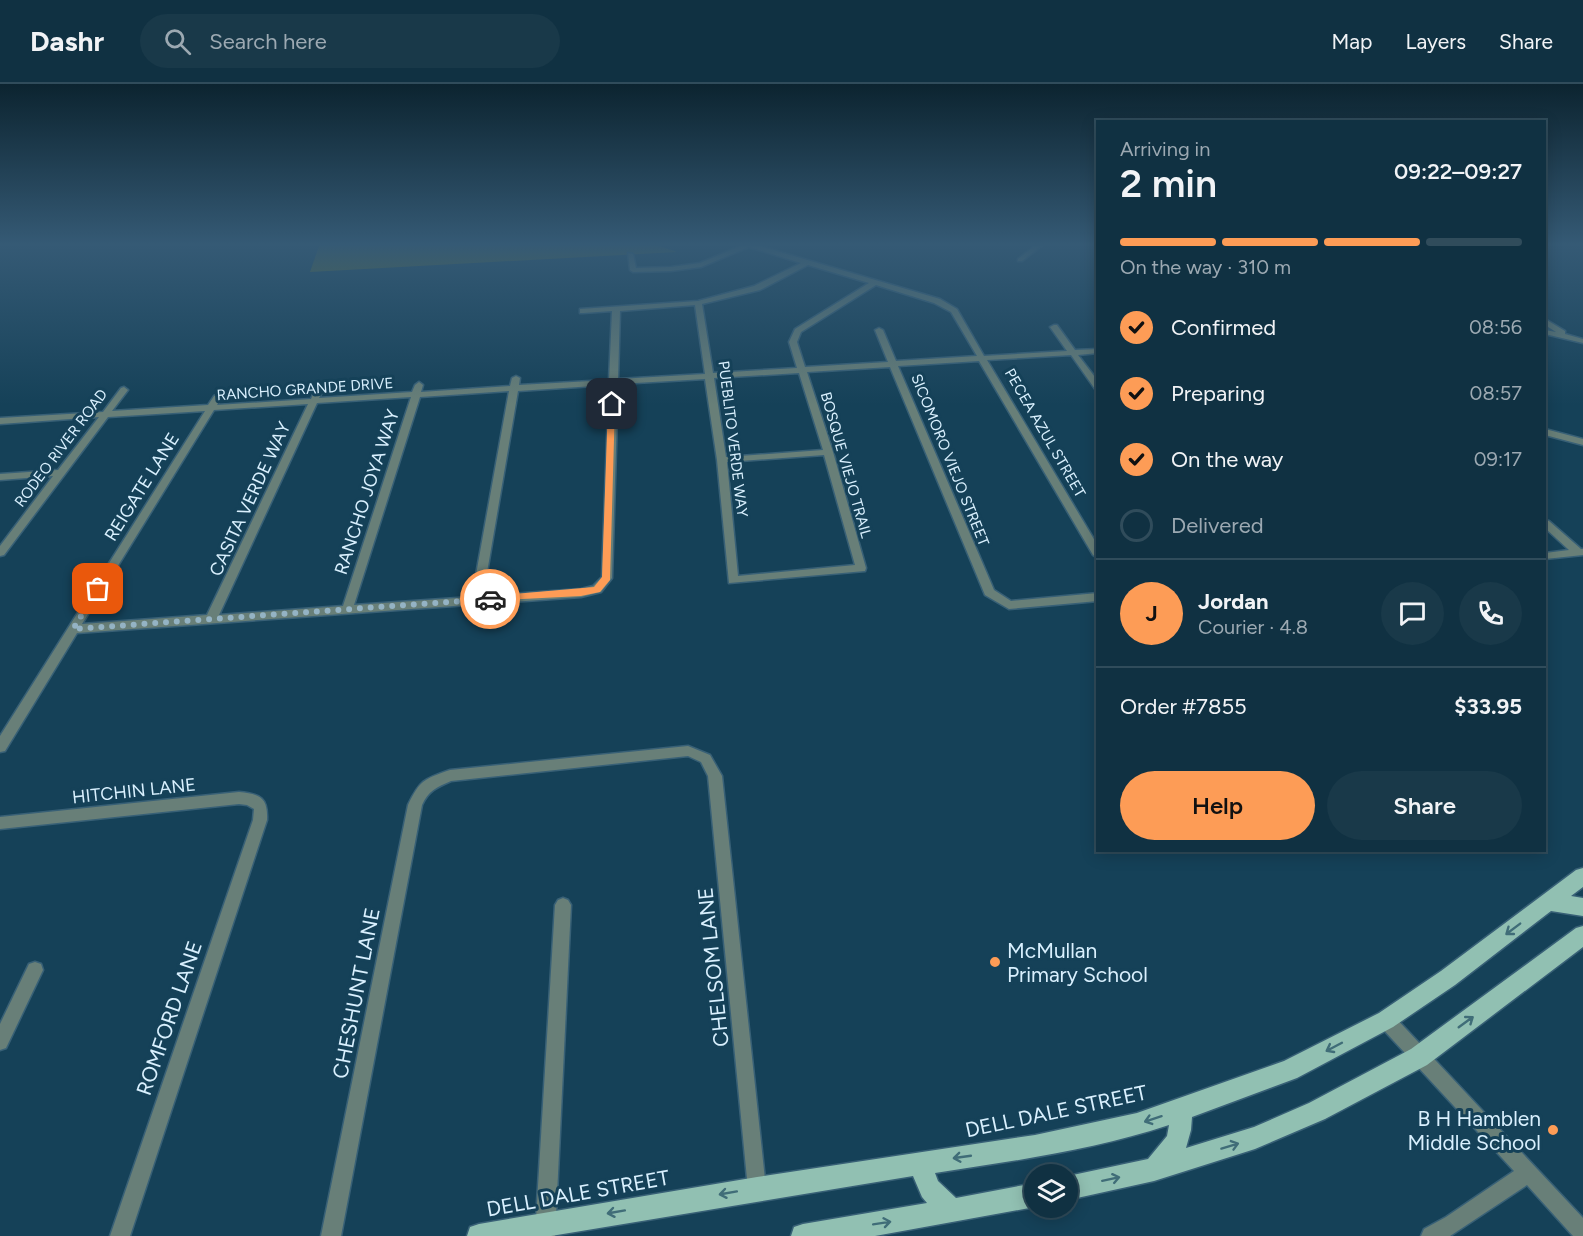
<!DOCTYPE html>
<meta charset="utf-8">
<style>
:root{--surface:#103142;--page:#193949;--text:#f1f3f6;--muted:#9ca9b2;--line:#304c5b;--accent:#fd9c56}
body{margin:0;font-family:Figtree,sans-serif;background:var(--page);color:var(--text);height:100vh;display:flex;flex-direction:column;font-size:22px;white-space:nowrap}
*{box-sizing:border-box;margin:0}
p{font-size:20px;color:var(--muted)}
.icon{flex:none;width:33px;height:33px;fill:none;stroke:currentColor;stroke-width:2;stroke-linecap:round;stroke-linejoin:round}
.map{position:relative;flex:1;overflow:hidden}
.details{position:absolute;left:1096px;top:36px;width:450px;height:732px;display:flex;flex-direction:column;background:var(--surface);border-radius:0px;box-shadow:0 3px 15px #0003,0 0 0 2px var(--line)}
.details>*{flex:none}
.fabs{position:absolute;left:1024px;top:1080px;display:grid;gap:12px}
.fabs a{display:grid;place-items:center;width:54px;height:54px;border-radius:50%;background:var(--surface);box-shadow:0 3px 15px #0003,0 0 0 2px var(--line);font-size:30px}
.pin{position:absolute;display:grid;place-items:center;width:51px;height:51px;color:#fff;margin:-26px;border-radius:12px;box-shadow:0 3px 9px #0006}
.courier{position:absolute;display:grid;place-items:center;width:60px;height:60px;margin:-30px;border:4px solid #fd9c56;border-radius:50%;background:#fff;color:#222;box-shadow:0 2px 8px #0007}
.overview em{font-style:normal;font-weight:600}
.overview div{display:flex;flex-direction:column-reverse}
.overview{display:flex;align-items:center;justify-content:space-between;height:102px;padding:0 24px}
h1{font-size:39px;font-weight:600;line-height:45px}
.bar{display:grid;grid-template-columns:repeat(4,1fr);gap:9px 6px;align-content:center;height:72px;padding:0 24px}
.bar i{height:8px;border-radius:4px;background:var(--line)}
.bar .active{background:var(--accent)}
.bar p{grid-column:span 4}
.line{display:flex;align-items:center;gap:15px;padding:0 24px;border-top:2px solid var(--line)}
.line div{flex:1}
.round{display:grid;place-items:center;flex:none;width:63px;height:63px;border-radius:32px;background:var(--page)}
ol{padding:0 24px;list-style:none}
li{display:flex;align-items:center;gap:18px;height:66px}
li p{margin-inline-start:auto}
li .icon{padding:6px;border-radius:50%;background:var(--accent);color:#111;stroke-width:4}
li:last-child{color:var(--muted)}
li i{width:33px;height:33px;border:3px solid var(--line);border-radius:50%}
.primary-button{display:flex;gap:12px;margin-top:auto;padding:12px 24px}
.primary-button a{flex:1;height:69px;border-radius:36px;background:var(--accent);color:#111;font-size:24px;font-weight:600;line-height:69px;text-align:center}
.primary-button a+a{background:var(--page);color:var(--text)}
header{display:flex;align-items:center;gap:36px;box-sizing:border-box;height:84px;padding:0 30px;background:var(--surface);border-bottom:2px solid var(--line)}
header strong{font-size:28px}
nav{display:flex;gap:33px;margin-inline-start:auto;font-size:21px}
.search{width:420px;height:54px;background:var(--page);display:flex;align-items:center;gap:15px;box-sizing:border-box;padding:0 21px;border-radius:33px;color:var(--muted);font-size:22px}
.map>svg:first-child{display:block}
</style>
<header>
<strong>Dashr</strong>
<div class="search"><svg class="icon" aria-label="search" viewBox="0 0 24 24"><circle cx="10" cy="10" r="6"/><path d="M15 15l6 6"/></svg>Search here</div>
<nav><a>Map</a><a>Layers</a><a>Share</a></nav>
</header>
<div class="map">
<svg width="1583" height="1152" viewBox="0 0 1583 1152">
<rect width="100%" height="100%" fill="#154158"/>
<!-- green -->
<polygon fill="#666d26" points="316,160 653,160 677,168 310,188 319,162"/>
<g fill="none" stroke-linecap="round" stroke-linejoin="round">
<defs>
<g id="minor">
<path d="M745,160H753L940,215L957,225L984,272L1067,267L1050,243L1054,241H1057L1075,266L1098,265V269L1078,271L1098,297V306L1095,305L1071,271L987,276L1098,462V474L1093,471L979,277L898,282L994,506L1011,517L1098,509V517L1009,525L985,511L890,283L807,288L833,368L866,484L865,487L729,499L717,376L705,295L618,300L612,494L601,508L581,513L77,549L5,667L0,668V652L205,327L108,333L4,471L0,472V462L53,392L0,396V390L58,386L99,333L0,340V334L103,328L121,304L124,303L128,306L112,327L208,321L214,312L217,311L221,314L217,321L311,315L315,306L318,305L322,308L319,314L412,308L415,301L419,298L423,301L421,308L510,302L512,294L516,292L520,294L519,301L609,296L612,227L583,229H580V225L698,217L754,202L801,179L749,163L701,183L671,187L633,188L630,186L628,169L633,170L636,184L671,183L700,179ZM808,181L869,199L795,245L789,258L797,284L713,289L702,220L760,206ZM876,201L934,219L951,228L977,272L896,277L883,246L879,244L875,246L888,278L805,283L797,258L801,248ZM695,221L705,290L618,295L620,227ZM799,289L823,366L726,373L714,294ZM609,301L602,493L593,502L581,505L483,512L518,307ZM509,307L472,513L354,521L420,313ZM411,313L343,522L219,531L317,319ZM308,320L207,531L82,540L214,326ZM824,371L855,481L738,492L727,378Z"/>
<polygon points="1037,160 1044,160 1022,177 1018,177 1018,175"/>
<polygon points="1545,235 1565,247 1565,250 1583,255 1583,259 1545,250 1545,246 1556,248 1545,241"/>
<polygon points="1545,345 1583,355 1583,361 1545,351"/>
<polygon points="1545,436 1549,437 1581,465 1583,465 1583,471 1545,475 1545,469 1569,466 1545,444"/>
<path d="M688,662L710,671L722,692L766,1105L764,1112L757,1114L750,1112L748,1105L708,692L701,678L688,672L451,697C437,703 428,707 422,721L341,1152H321L408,721C420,696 424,695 450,686Z"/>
<path d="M239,708C261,710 268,714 267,736L130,1152H110L253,736L254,725L247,721L239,720L0,745V733Z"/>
<polygon points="563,814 568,816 571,821 555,1152 535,1152 555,821 558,816"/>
<polygon points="35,878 41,880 43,886 6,964 0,966 0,940 29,880"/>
<polygon points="1386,928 1392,930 1583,1134 1583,1152 1573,1152 1527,1101 1450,1152 1421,1152 1424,1145 1446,1133 1514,1087 1380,942 1378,936 1380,930"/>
</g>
<path id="major" d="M1583,784V803L1571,812L1583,814V832L1551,827L1455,901L1393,943L1297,994L1192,1033L1191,1046L1186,1064L1254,1043L1309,1019L1411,965L1576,844L1583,842V863L1427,981L1325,1035L1255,1065L1154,1097L1068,1116V1092L1148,1075L1167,1052L1169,1041C1093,1066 1014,1077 935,1089L938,1097L956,1114L1035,1099V1123L875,1152H791L794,1143L803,1140L927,1119L922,1113L913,1092L551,1152H467L470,1143L479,1140L757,1093L1035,1051L1137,1029L1284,977L1379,929L1441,887L1576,786Z"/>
</defs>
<!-- minor casing -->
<use href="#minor" stroke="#386076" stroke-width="3"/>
<!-- major casing -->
<use href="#major" stroke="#386076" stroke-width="3"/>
<!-- minor -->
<use href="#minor" fill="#687f78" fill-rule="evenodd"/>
<!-- major -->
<use href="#major" fill="#91c0b2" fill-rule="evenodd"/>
</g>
<!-- one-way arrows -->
<defs><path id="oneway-shaft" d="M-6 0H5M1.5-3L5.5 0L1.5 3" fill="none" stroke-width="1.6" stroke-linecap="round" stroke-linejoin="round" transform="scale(1.5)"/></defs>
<g stroke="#406d78">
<use href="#oneway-shaft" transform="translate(1513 845) rotate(143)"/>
<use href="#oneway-shaft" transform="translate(1466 938) rotate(-36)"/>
<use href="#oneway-shaft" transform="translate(1334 963) rotate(152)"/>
<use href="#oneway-shaft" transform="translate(1153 1035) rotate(162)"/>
<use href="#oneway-shaft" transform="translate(1230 1062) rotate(-17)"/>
<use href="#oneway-shaft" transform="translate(962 1073) rotate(172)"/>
<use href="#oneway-shaft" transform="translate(1111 1095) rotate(-12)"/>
<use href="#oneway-shaft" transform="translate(728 1109) rotate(170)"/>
<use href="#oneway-shaft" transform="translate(616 1128) rotate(170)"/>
<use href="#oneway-shaft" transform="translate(882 1139) rotate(-9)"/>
</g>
<!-- sky -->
<linearGradient id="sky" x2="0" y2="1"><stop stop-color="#0c2430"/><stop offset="0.5" stop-color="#355a75"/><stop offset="1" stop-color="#355a75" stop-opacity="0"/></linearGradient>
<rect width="1583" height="321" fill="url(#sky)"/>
<!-- route -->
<polygon fill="#fd9c56" points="612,318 615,320 610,496 600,508 581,512 486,517 486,513 490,512 594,503 602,493 608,320"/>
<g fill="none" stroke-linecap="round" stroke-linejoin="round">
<!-- done -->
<polyline stroke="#94b3c4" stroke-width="6" stroke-dasharray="0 10.8" points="98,505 73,545 490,515"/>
</g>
<!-- markers -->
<g fill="#fd9c56" stroke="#154158" stroke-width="2">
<circle cx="995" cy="878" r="6"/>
<circle cx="1553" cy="1046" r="6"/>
</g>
<g text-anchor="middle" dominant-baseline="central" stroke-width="6" stroke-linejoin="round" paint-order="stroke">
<!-- far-street labels -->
<g font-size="15" fill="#d9f0fe" stroke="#154158">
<text transform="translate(305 305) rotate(-4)">RANCHO GRANDE DRIVE</text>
<text transform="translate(1045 349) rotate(60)">PECEA AZUL STREET</text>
<text transform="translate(733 355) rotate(83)">PUEBLITO VERDE WAY</text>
<text transform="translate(61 364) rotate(-53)">RODEO RIVER ROAD</text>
<text transform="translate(950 376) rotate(68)">SICOMORO VIEJO STREET</text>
<text transform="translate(846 381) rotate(74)">BOSQUE VIEJO TRAIL</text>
</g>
<!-- street labels -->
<g font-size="18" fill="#d9f0fe" stroke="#154158">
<text transform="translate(142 403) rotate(-58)">REIGATE LANE</text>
<text transform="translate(367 408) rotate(-72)">RANCHO JOYA WAY</text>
<text transform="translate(250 415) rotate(-65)">CASITA VERDE WAY</text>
<text transform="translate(134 707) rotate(-6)">HITCHIN LANE</text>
</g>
<!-- near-poi labels -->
<g font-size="21" fill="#d9f0fe" stroke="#154158" text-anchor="start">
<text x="1007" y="866">McMullan<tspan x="1007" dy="24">Primary School</tspan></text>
<text x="1541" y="1034" text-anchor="end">B H Hamblen<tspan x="1541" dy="24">Middle School</tspan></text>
</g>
<!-- near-street labels -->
<g font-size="21" fill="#d9f0fe" stroke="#154158">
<text transform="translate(713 883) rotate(-96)">CHELSOM LANE</text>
<text transform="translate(356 909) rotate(-79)">CHESHUNT LANE</text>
<text transform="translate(169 934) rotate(-71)">ROMFORD LANE</text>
<text transform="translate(1056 1027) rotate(-12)">DELL DALE STREET</text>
<text transform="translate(578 1109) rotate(-10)">DELL DALE STREET</text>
</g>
</g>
</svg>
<div class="fabs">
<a><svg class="icon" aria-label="layers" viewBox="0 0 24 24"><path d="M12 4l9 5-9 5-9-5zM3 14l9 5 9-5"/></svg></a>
</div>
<div class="pin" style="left:98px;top:505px;background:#ea580c"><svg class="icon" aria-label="bag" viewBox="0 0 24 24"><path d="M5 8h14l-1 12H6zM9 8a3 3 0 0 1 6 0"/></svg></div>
<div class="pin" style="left:612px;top:320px;background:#1f2937"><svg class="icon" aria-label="home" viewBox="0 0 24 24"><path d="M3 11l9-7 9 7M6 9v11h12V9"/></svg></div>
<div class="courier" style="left:490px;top:515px"><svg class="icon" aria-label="car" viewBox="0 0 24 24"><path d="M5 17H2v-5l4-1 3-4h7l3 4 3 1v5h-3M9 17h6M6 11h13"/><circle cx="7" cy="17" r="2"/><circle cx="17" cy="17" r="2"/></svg></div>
<section class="details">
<div class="overview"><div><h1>2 min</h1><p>Arriving in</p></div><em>09:22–09:27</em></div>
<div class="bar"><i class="active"></i><i class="active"></i><i class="active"></i><i></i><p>On the way · 310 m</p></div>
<ol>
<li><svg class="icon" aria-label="check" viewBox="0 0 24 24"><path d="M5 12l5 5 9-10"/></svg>Confirmed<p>08:56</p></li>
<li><svg class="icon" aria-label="check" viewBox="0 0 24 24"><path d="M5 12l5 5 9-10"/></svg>Preparing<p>08:57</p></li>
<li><svg class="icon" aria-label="check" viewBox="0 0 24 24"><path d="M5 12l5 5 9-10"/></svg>On the way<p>09:17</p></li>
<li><i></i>Delivered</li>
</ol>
<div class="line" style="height:108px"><b class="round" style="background:var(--accent);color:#111">J</b><div><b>Jordan</b><p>Courier · 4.8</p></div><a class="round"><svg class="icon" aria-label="chat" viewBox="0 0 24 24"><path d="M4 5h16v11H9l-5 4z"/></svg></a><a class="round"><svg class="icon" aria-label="phone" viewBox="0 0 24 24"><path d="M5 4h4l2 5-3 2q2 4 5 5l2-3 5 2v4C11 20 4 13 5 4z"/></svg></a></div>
<div class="line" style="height:78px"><div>Order #7855</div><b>$33.95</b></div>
<div class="primary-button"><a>Help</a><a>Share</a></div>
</section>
</div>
